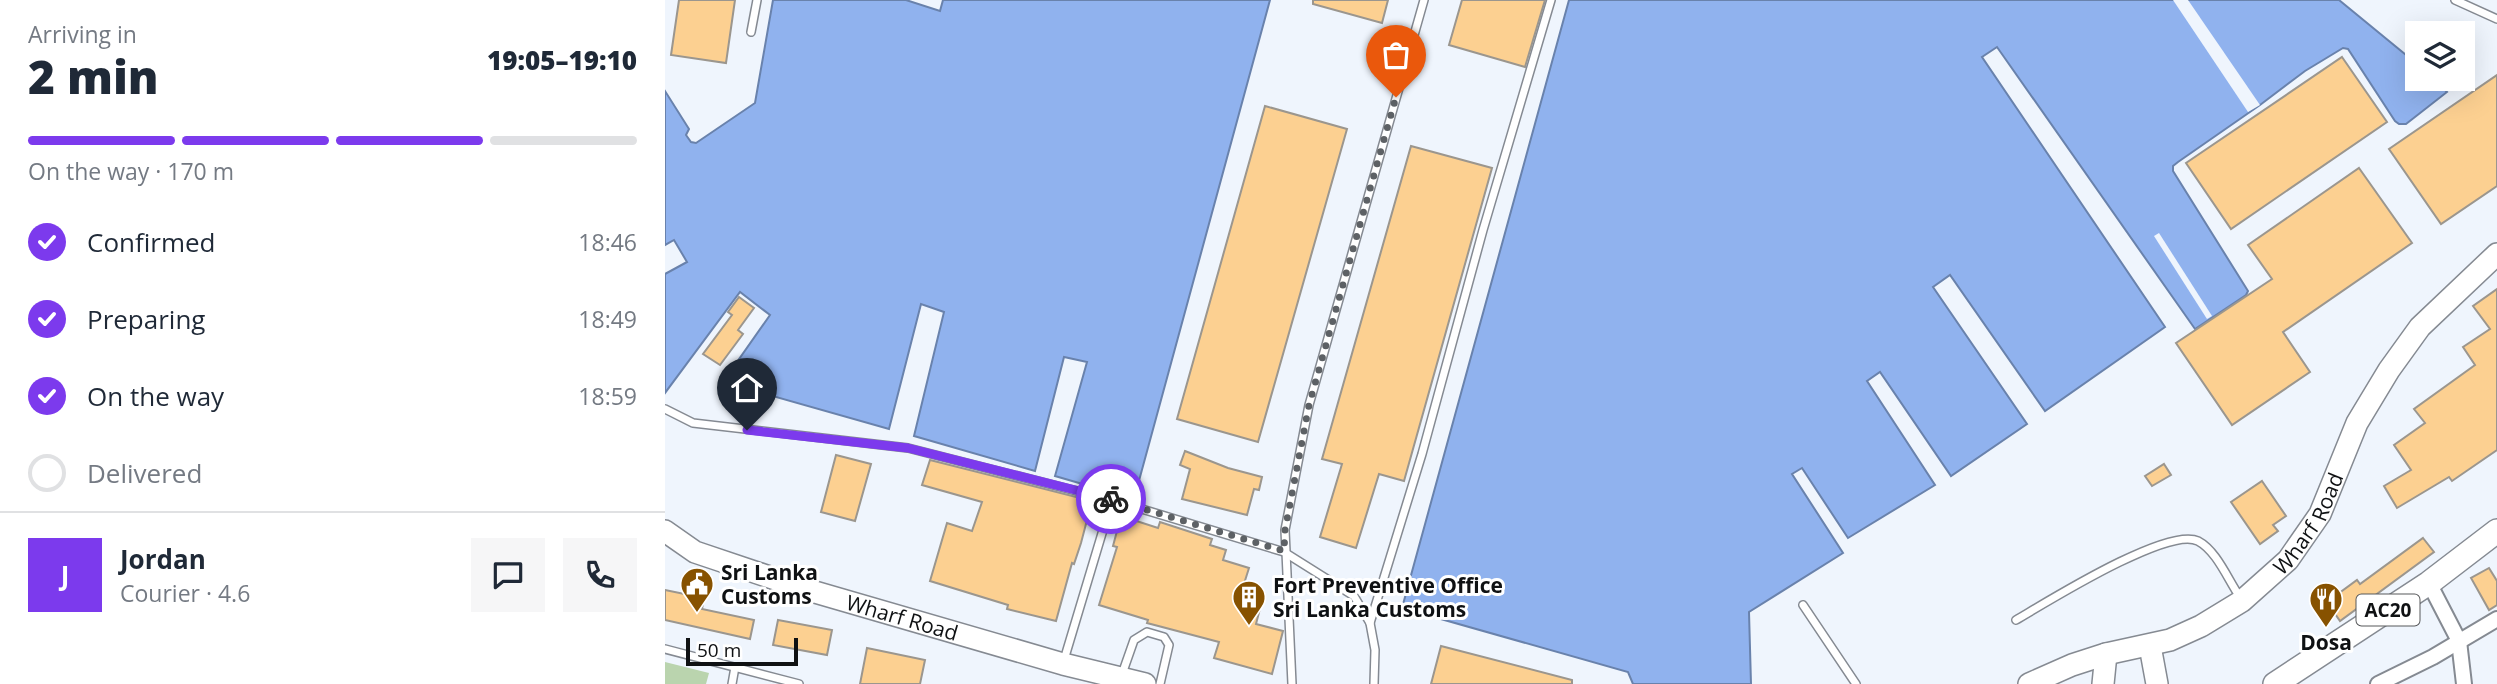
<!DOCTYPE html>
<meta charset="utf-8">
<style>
:root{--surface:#fff;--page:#f6f6f7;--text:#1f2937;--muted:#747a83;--line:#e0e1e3;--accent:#7c3aed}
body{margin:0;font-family:"Open Sans",sans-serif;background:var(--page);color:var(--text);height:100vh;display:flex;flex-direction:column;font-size:26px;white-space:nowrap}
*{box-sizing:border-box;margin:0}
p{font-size:23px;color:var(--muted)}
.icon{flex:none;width:38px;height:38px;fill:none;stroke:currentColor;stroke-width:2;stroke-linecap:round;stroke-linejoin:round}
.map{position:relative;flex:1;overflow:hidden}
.drawer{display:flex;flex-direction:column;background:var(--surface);width:665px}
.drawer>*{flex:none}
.tools{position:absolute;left:1740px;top:21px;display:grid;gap:14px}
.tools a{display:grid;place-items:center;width:70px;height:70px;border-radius:0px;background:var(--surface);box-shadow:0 7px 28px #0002;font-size:35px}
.scale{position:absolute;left:21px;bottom:18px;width:112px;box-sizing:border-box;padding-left:7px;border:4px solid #0f1113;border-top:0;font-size:19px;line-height:24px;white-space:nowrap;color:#0f1113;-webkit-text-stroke:5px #fff;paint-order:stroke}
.pin{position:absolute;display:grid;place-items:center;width:60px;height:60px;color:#fff;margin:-72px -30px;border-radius:50% 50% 50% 0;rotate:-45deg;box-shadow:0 0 7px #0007}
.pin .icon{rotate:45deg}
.courier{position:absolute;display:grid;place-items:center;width:70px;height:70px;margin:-35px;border:5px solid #7c3aed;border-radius:50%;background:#fff;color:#222;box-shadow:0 2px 9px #0007}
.overview em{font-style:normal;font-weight:800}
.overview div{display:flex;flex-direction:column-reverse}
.overview{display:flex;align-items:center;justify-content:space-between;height:119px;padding:0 28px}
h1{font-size:46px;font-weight:800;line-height:52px}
.bar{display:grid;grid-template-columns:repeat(4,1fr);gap:10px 7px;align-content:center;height:84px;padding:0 28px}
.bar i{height:9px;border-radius:5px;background:var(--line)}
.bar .on{background:var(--accent)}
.bar p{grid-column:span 4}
.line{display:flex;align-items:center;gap:18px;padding:0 28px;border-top:2px solid var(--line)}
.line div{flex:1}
.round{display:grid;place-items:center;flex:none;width:74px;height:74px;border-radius:0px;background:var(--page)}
ol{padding:0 28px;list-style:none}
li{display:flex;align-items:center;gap:21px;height:77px}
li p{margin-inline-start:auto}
li .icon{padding:7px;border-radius:50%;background:var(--accent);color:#fff;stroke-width:4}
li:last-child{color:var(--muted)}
li i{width:38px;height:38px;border:4px solid var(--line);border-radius:50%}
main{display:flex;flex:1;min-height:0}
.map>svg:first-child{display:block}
</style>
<main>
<section class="drawer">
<div class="overview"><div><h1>2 min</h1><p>Arriving in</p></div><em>19:05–19:10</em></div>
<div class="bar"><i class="on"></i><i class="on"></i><i class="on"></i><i></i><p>On the way · 170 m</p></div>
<ol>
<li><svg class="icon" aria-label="check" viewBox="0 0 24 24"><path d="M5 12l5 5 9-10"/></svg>Confirmed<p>18:46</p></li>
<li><svg class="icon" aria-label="check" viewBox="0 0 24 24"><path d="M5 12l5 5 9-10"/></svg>Preparing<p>18:49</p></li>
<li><svg class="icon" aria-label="check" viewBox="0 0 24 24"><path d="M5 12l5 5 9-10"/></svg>On the way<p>18:59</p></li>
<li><i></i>Delivered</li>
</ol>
<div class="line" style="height:126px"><b class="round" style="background:var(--accent);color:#fff">J</b><div><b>Jordan</b><p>Courier · 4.6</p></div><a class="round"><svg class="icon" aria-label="chat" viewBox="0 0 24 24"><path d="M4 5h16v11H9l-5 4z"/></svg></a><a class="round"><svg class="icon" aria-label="phone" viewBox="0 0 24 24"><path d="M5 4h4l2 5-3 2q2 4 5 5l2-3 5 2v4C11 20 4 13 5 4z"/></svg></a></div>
</section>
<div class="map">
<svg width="1832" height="684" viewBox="0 0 1832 684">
<rect width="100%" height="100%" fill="#eff5fd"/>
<!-- green -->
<polygon fill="#bad4ae" points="0,662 44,673 41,684 0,684"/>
<!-- water -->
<g fill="#90b2ee" stroke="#6982ac" stroke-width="2">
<polygon points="108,0 241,0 275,11 278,0 605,0 469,499 390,476 422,362 399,357 370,471 249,436 279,312 256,304 224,429 58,382 105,315 75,292 0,393 0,274 22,262 9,240 0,245 0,91 24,129 21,135 26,142 31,143 90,103"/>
<polygon points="904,0 1674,0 1752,64 1752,79 1769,79 1782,92 1741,124 1734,124 1730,121 1683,49 1678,48 1640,71 1595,105 1513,162 1508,166 1508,171 1583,291 1581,295 1530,329 1332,47 1317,57 1500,327 1380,411 1285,275 1268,287 1362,424 1286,476 1215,372 1202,381 1270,485 1183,538 1137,468 1127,474 1178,553 1084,612 1086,684 968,684 963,672 737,608"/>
</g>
<!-- pier -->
<g fill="#eff5fd">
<polygon points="1508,0 1523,0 1595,105 1583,112"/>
<polygon points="1494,233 1547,316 1542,319 1489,236"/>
</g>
<!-- building -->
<g fill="#fcd091" stroke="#9b968e" stroke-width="2">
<polygon points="14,0 70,0 61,63 6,55"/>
<polygon points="648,0 723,0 717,23 648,4"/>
<polygon points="797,0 880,0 860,67 784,45"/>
<polygon points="1677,57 1722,122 1566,229 1521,163"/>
<polygon points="1832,75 1832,186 1776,224 1724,149"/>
<polygon points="600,106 682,129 593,442 512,419"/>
<polygon points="746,146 827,168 739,481 714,474 691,548 655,537 677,464 657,459"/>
<polygon points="1694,168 1747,243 1618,332 1645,372 1567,425 1511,343 1607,279 1583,245"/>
<polygon points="1832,289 1832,450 1787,481 1784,477 1732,508 1719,486 1746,470 1729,445 1760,423 1749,409 1810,365 1798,347 1825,329 1808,306"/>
<polygon points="74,297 89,308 73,330 78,334 55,365 38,354 67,315 63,312"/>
<polygon points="520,451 563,468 597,477 594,490 589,489 582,515 517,499 525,469 515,465"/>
<polygon points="171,455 206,464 190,521 156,512"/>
<polygon points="265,460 427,501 416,543 409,564 407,563 391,621 342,609 343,605 265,581 282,523 307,531 317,502 257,485"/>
<polygon points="1499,464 1506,475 1487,486 1480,476"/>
<polygon points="1597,481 1621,516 1608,525 1613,531 1595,544 1566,502"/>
<polygon points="456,516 493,528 495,522 547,539 545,545 561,550 558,560 584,568 578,587 599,593 591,624 618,631 607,674 549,658 554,642 482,623 483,620 434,605 452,547 448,546"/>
<polygon points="1758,538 1769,552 1675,621 1662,602 1692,580 1695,584"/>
<polygon points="1824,568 1832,581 1832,605 1824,610 1806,578"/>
<polygon points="0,590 39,598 37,609 89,620 85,639 0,620"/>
<polygon points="113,620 167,630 162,655 108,645"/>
<polygon points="776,646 907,680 907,684 766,684"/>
<polygon points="202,648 260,660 255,684 195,684"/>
</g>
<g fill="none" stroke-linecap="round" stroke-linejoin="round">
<defs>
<g id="service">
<polyline points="1790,0 1832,19"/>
<polyline points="86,32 92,0"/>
<polyline points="0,409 28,423 243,448 447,500"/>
<polyline points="1138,605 1191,684"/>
<path d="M1351,620C1382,602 1503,526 1533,541C1552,551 1563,580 1575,597"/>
<polyline points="705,623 757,454 818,230 886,0"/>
<polyline points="0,649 134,684"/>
<polyline points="399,660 447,500 619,552 689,596 705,623 710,650 709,684"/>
<polyline points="456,677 469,640 482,632 499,637 504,645 495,684"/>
<polyline points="67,684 70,667"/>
<polyline points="627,684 620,530 644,405 759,0"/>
</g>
<g id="minor">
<polyline points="1764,583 1794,641 1799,684"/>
<polyline points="1713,684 1768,657 1832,619"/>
</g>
<g id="secondary">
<path id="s1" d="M0,531L30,552L143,590L398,664L480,684"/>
<polyline points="1485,646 1492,684"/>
<path id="s2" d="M1364,684L1407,665L1441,654L1505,640L1536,626L1577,601L1623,560L1655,514L1692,423L1724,370L1755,327L1832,254"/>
<polyline points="1438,684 1441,654"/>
</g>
<polyline id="primary" points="1610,684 1764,583 1832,531"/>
</defs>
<!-- service casing -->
<use href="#service" stroke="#858a92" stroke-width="10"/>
<!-- minor casing -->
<use href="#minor" stroke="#858a92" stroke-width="18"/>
<!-- secondary casing -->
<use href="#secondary" stroke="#858a92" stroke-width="24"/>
<!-- primary casing -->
<use href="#primary" stroke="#858a92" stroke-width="26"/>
<!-- service -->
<use href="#service" stroke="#fff" stroke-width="7"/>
<!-- minor -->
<use href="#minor" stroke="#fff" stroke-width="14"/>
<!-- secondary -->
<use href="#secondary" stroke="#fff" stroke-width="21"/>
<!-- primary -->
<use href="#primary" stroke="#fff" stroke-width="23"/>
</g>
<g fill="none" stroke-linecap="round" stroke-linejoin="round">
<!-- done -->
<polyline stroke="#5d6165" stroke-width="7" stroke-dasharray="0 12.6" points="446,499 619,551 620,530 644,405 731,97"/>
<!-- route -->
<polyline stroke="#7c3aed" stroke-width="9" points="82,430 243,448 446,499"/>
</g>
<!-- icons -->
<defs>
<symbol id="civic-pin" viewBox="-11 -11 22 30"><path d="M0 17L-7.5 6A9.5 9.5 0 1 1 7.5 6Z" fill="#875200" stroke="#fff"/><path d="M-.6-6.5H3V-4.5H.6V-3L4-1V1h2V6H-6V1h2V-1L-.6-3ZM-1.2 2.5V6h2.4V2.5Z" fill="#fff"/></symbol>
<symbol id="building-pin" viewBox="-11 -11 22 30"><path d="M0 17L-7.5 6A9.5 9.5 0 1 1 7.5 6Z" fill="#875200" stroke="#fff"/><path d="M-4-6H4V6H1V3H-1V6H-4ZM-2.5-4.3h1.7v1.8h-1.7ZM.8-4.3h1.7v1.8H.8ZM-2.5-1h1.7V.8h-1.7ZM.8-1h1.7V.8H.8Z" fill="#fff"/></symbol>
<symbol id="restaurant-pin" viewBox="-11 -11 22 30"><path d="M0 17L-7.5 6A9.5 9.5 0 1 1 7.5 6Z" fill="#875200" stroke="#fff"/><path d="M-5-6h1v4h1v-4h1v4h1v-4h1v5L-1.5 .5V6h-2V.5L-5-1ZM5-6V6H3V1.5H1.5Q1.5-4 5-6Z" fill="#fff"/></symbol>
</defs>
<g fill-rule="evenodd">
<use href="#civic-pin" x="13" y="565" width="38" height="52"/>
<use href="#building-pin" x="565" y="578" width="38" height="52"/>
<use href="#restaurant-pin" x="1642" y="580" width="38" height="52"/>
</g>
<g text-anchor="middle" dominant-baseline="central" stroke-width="6" stroke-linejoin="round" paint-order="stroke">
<!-- shield labels -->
<rect fill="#fff" stroke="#57585a" stroke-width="2" x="1691.5" y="594.5" width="63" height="31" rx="5"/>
<g font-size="19" font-weight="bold" fill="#0f1113">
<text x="1723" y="610">AC20</text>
</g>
<!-- street labels -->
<g font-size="21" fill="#0f1113" stroke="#fff">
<text stroke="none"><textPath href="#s2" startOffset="334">Wharf Road</textPath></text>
<text stroke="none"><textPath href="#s1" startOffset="254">Wharf Road</textPath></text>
</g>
<!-- poi labels -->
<g font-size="21" font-weight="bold" fill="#0f1113" stroke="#fff" text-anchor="start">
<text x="56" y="572">Sri Lanka<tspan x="56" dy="24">Customs</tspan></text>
<text x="608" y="585">Fort Preventive Office<tspan x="608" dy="24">Sri Lanka Customs</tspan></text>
<text x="1661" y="642" text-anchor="middle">Dosa</text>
</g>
</g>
</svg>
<div class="tools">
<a><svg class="icon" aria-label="layers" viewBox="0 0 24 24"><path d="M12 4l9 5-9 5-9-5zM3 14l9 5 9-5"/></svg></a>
</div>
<div class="scale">50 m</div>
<div class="pin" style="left:731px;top:97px;background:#ea580c"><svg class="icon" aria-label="bag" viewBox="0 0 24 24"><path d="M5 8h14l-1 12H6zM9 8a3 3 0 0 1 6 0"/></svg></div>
<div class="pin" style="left:82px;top:430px;background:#1f2937"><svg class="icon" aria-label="home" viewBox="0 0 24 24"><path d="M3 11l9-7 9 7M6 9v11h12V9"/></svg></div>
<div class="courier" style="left:446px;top:499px"><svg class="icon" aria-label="bike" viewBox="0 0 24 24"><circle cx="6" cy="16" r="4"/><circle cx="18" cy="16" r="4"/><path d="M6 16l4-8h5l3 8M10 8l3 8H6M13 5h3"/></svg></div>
</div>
</main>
